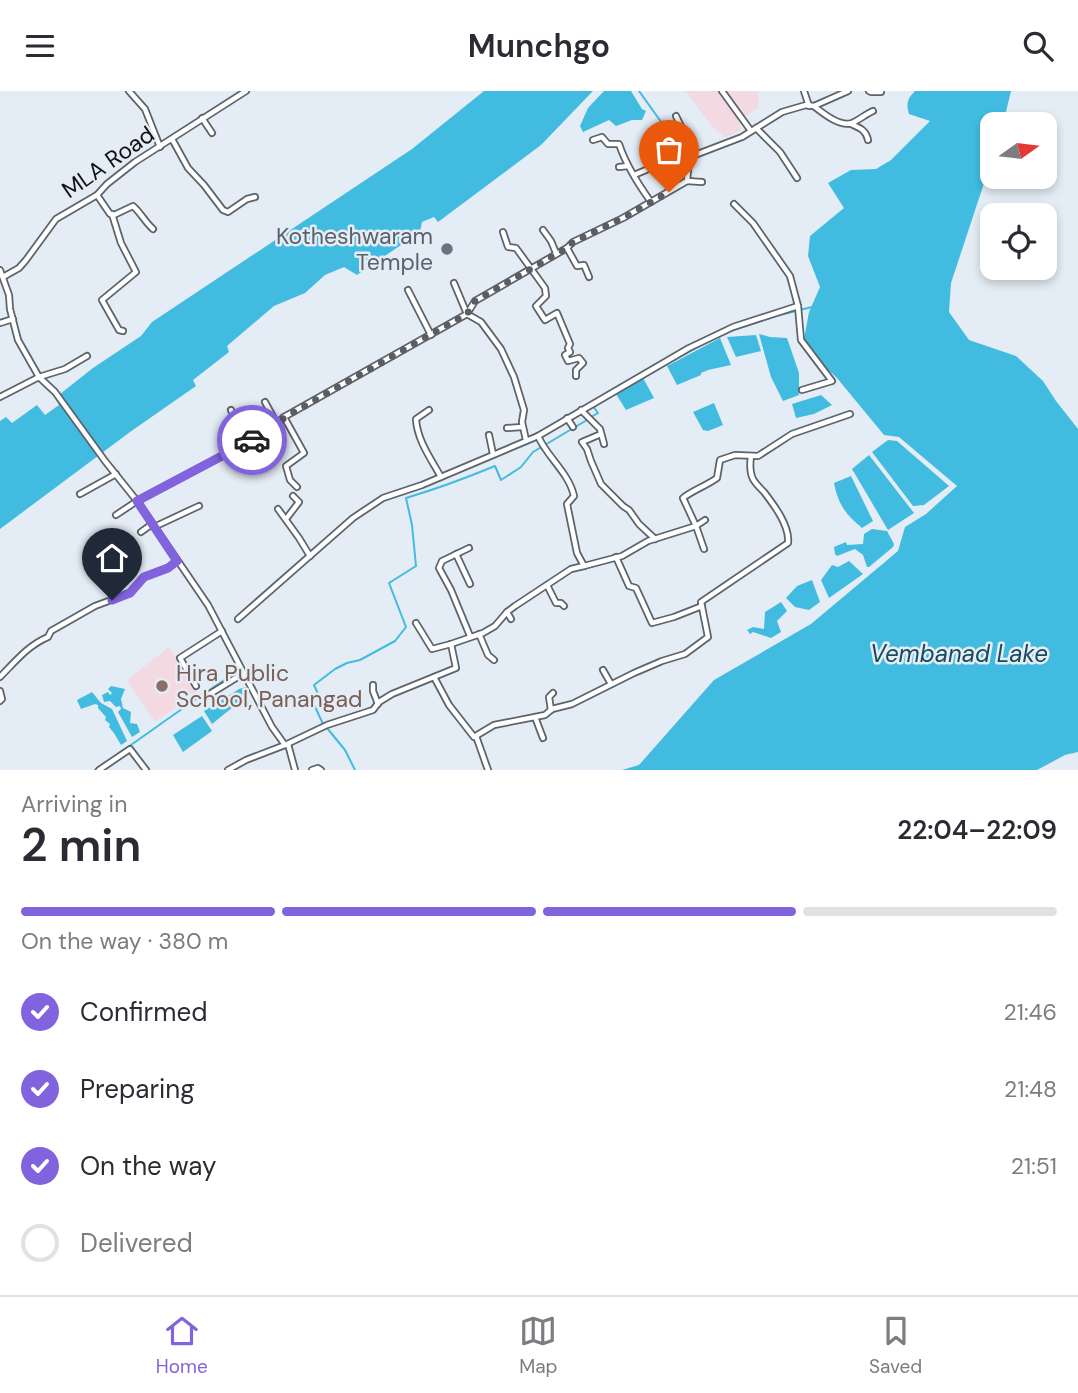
<!DOCTYPE html>
<meta charset="utf-8">
<style>
:root{--surface:#fff;--page:#f7f7f7;--text:#2b2b33;--muted:#7c7c81;--line:#e1e1e2;--accent:#8163de}
body{margin:0;font-family:"DM Sans",sans-serif;background:var(--page);color:var(--text);height:100vh;display:flex;flex-direction:column;font-size:26px;white-space:nowrap}
*{box-sizing:border-box;margin:0}
p{font-size:23px;color:var(--muted)}
.icon{flex:none;width:38px;height:38px;fill:none;stroke:currentColor;stroke-width:2;stroke-linecap:round;stroke-linejoin:round}
.map{position:relative;height:679px;overflow:hidden}
.sheet{display:flex;flex-direction:column;background:var(--surface);flex:1}
.sheet>*{flex:none}
.needle{width:46px;rotate:76deg}
.tools{position:absolute;left:980px;top:21px;display:grid;gap:14px}
.tools a{display:grid;place-items:center;width:77px;height:77px;border-radius:14px;background:var(--surface);box-shadow:0 4px 10px #0003;font-size:35px}
.pin{position:absolute;display:grid;place-items:center;width:60px;height:60px;color:#fff;margin:-72px -30px;border-radius:50% 50% 50% 0;rotate:-45deg;box-shadow:0 0 7px #0007}
.pin .icon{rotate:45deg}
.courier{position:absolute;display:grid;place-items:center;width:70px;height:70px;margin:-35px;border:5px solid #8163de;border-radius:50%;background:#fff;color:#222;box-shadow:0 2px 9px #0007}
.overview em{font-style:normal;font-weight:600}
.overview div{display:flex;flex-direction:column-reverse}
.overview{display:flex;align-items:center;justify-content:space-between;height:119px;padding:0 21px}
h1{font-size:46px;font-weight:600;line-height:52px}
.bar{display:grid;grid-template-columns:repeat(4,1fr);gap:10px 7px;align-content:center;height:84px;padding:0 21px}
.bar i{height:9px;border-radius:5px;background:var(--line)}
.bar .selected{background:var(--accent)}
.bar p{grid-column:span 4}
ol{padding:0 21px;list-style:none}
li{display:flex;align-items:center;gap:21px;height:77px}
li p{margin-inline-start:auto}
li .icon{padding:7px;border-radius:50%;background:var(--accent);color:#fff;stroke-width:4}
li:last-child{color:var(--muted)}
li i{width:38px;height:38px;border:4px solid var(--line);border-radius:50%}
header{display:flex;justify-content:space-between;align-items:center;height:91px;padding:0 21px;background:var(--surface);font-size:32px;font-weight:600}
.tab-bar{display:flex;justify-content:space-around;align-items:center;height:98px;border-top:2px solid var(--line);background:var(--surface);font-size:19px;color:var(--muted)}
.tab-bar a{display:grid;justify-items:center;gap:4px}
.tab-bar .selected{color:var(--accent)}
.map>svg:first-child{display:block}
</style>
<header><svg class="icon" aria-label="menu" viewBox="0 0 24 24"><path d="M4 6h16M4 12h16M4 18h16"/></svg>Munchgo<svg class="icon" aria-label="search" viewBox="0 0 24 24"><circle cx="10" cy="10" r="6"/><path d="M15 15l6 6"/></svg></header>
<div class="map">
<svg width="1078" height="679" viewBox="0 0 1078 679">
<rect width="100%" height="100%" fill="#e4ecf5"/>
<!-- education -->
<g fill="#f3dae2">
<polygon points="686,0 758,0 759,6 758,17 738,30 741,38 734,43 725,46 711,34"/>
<polygon points="169,556 197,602 155,631 127,589"/>
</g>
<!-- water -->
<g fill="#41bce0">
<polygon points="484,0 593,0 541,54 438,131 434,126 422,131 420,141 357,184 344,176 325,184 305,202 274,215 227,255 229,261 193,289 196,295 130,341 0,438 0,330 6,326 12,332 37,314 45,324 59,314 55,307 93,277 141,245 152,231 412,58"/>
<polygon points="604,0 631,0 642,18 646,20 642,29 632,29 616,35 609,29 583,41 580,35 588,17"/>
<path d="M915,0H1011L1003,33H992V68L951,192L949,221L969,249L1016,265L1043,290L1056,310L1078,338V661L1065,664L1037,679H622L639,674L714,589L811,533L898,460L905,436L926,423L957,395L899,346L884,344L837,287L820,271L804,248L809,221L820,196L808,165L810,145L844,117L828,92L851,79L876,78L891,69L930,30L909,23C906,13 907,8 915,0Z"/>
<polygon points="759,243 770,246 787,247 799,282 799,304 783,310 771,286"/>
<polygon points="756,244 761,260 736,266 727,246"/>
<polygon points="720,247 731,274 708,279 701,282 701,284 677,294 667,275"/>
<polygon points="643,287 654,307 626,319 616,303"/>
<polygon points="821,304 832,314 814,323 796,327 792,313"/>
<polygon points="714,312 723,334 708,340 703,339 693,321"/>
<polygon points="888,349 897,350 949,395 924,414 913,415 872,361"/>
<polygon points="869,364 914,422 888,439 852,378"/>
<path d="M851,385L873,430L862,437C846,424 838,413 834,392Z"/>
<polygon points="872,438 887,440 894,453 893,456 869,476 867,476 863,464 855,458 837,465 835,463 834,456 846,451 847,454 863,453 864,443"/>
<polygon points="849,470 863,483 829,507 821,489 832,474 838,476"/>
<polygon points="812,489 820,511 809,519 795,516 786,507 797,495"/>
<polygon points="781,511 787,520 777,530 781,541 771,547 753,541 750,543 747,539 753,536 764,538 765,521"/>
<polygon points="111,595 125,598 121,608 123,617 131,621 130,632 137,633 140,641 132,646 118,621 121,618 120,615 116,616 110,610 104,611 102,604 108,601 110,604 112,602 108,598"/>
<polygon points="246,596 249,603 212,633 204,620 239,598"/>
<polygon points="92,601 101,612 112,618 127,650 121,654 114,642 109,636 110,633 105,629 106,626 98,617 98,614 95,613 81,618 77,609"/>
<polygon points="202,625 212,640 183,661 173,644"/>
</g>
<g fill="none" stroke-linecap="round" stroke-linejoin="round">
<!-- stream -->
<g stroke="#41bce0" stroke-width="2">
<polyline points="639,0 684,63"/>
<polyline points="722,243 776,225 812,216"/>
<polyline points="670,271 705,252"/>
<polyline points="591,326 598,322 593,315"/>
<path d="M323,633L311,607L319,605L314,594L335,578L347,572L360,569L395,550L406,536L389,492L416,475L412,434L406,407C436,398 466,387 495,375L501,389L521,376L533,361L587,329"/>
<polyline points="327,637 345,659 355,679"/>
<path d="M95,679C142,647 187,613 235,582"/>
</g>
<defs>
<g id="minor">
<polyline points="129,0 145,18 160,56"/>
<polyline points="722,0 751,40"/>
<polyline points="804,0 809,15"/>
<polyline points="869,0 871,1 881,1"/>
<path d="M815,16C824,23 840,36 852,32C859,29 866,23 873,20"/>
<polyline points="676,25 695,64"/>
<polyline points="202,27 212,42"/>
<path d="M851,33C860,37 866,39 868,49"/>
<polyline points="756,37 780,61 797,87"/>
<polyline points="172,48 188,77 204,94 223,119 228,121 247,108 255,106"/>
<path d="M593,49L602,46L608,53H619C626,74 638,93 651,111"/>
<polyline points="619,76 628,75"/>
<polyline points="634,84 646,79"/>
<polyline points="687,90 702,91"/>
<path d="M97,104L110,123L114,124L133,115C141,122 145,131 153,138"/>
<polyline points="734,113 753,132 790,185 798,215"/>
<polyline points="112,123 121,152 136,181 102,209 119,239 123,240"/>
<polyline points="543,139 551,150 556,162"/>
<polyline points="503,141 508,156 516,157 545,197 546,205 536,215 545,229 557,222 570,253 568,257 570,261 565,264 568,270 579,267 583,272 576,279 576,285"/>
<polyline points="567,157 577,175 584,174 589,186"/>
<polyline points="0,179 9,204 10,218 18,249 39,286 55,301 105,370 137,410 208,514 272,636 285,654 246,669 228,679"/>
<polyline points="3,186 19,177 26,169 56,128 97,104 107,93 135,71 246,0"/>
<polyline points="454,192 467,223 481,231 501,258 514,286 524,319 522,331 526,349"/>
<polyline points="408,199 431,244"/>
<polyline points="0,232 13,228"/>
<polyline points="0,306 39,286 65,278 87,265"/>
<polyline points="265,311 277,333"/>
<polyline points="231,319 246,352"/>
<path d="M429,319L416,328C417,349 431,368 441,386"/>
<polyline points="581,319 600,338 604,353"/>
<polyline points="260,322 270,339"/>
<polyline points="284,326 304,362 286,375 290,389 297,396"/>
<polyline points="567,327 573,336"/>
<polyline points="507,337 522,336"/>
<polyline points="601,343 582,351 587,358 591,370 601,393 623,415 629,419 639,433 655,448"/>
<polyline points="489,344 493,363"/>
<path d="M538,345C547,366 569,382 574,405L567,413L577,462L584,475L622,465L648,450L696,435L683,407C693,399 706,395 717,387L720,369L735,364L758,365L792,343L850,323"/>
<polyline points="80,403 116,383"/>
<polyline points="278,418 299,447 310,465"/>
<polyline points="116,424 137,410 260,345 270,339 284,326 467,223 475,210 567,157 573,151 623,127 687,90 689,69 695,64 742,46 782,21 806,14 814,15 848,0"/>
<polyline points="286,428 299,411 293,405"/>
<polyline points="154,436 199,415"/>
<polyline points="141,441 152,433"/>
<polyline points="469,457 442,470 439,477 451,499 470,545"/>
<polyline points="704,458 696,435 705,429"/>
<polyline points="456,463 470,493"/>
<polyline points="616,466 629,495 636,497 652,532 674,526 702,515"/>
<polyline points="547,494 556,512 561,512 564,515"/>
<polyline points="507,521 511,528"/>
<polyline points="238,528 353,427 383,407 422,394 538,345 689,257 710,247 733,236 798,215 801,249 832,290 802,299"/>
<polyline points="416,532 432,558 451,553 483,542 495,535 507,521 515,515 571,478 584,475"/>
<polyline points="479,543 488,564 494,569"/>
<polyline points="603,579 611,593"/>
<path d="M0,586C15,571 27,555 48,546L51,540L95,515L130,502L144,486L168,477L177,470"/>
<path d="M434,586L449,614L474,646L494,634L545,624L552,618L572,613L634,582L662,570L685,563L708,546L701,511L788,452C790,435 774,414 764,401C760,397 755,392 753,388C749,380 750,372 751,365"/>
<polyline points="373,594 373,600 378,613"/>
<polyline points="196,595 180,567 222,540"/>
<polyline points="0,600 2,608 0,610"/>
<polyline points="205,606 244,582"/>
<polyline points="551,619 549,606 553,602"/>
<polyline points="535,626 543,647"/>
<polyline points="476,645 488,679"/>
<polyline points="288,653 295,679"/>
<polyline points="285,654 327,634 373,619 379,611 392,603 456,577 451,553"/>
<polyline points="99,679 130,658 146,679"/>
<polyline points="312,679 318,677 321,679"/>
</g>
</defs>
<!-- minor casing -->
<use href="#minor" stroke="#5c636b" stroke-width="8"/>
<!-- minor -->
<use href="#minor" stroke="#fff" stroke-width="4.5"/>
</g>
<g fill="none" stroke-linecap="round" stroke-linejoin="round">
<!-- done -->
<polyline stroke="#5a5e63" stroke-width="7" stroke-dasharray="0 12.6" points="252,349 270,339 285,326 467,223 475,210 567,157 573,151 623,127 669,101"/>
<!-- route -->
<polyline stroke="#8163de" stroke-width="9" points="112,509 130,502 144,486 168,477 177,470 137,410 252,349"/>
</g>
<!-- markers -->
<circle fill="#6b7280" stroke="#e4ecf5" stroke-width="2.5" cx="447" cy="158" r="7"/>
<circle fill="#8d6e63" stroke="#e4ecf5" stroke-width="2.5" cx="162" cy="595" r="7"/>
<g text-anchor="middle" dominant-baseline="central" stroke-width="5" stroke-linejoin="round" paint-order="stroke">
<!-- street labels -->
<g font-size="23" fill="#0f1114" stroke="#e4ecf5">
<text transform="translate(108 71) rotate(-35)">MLA Road</text>
</g>
<!-- worship labels -->
<g font-size="23" fill="#5b616d" stroke="#e4ecf5" text-anchor="end">
<text x="433" y="145">Kotheshwaram<tspan x="433" dy="26">Temple</tspan></text>
</g>
<!-- education labels -->
<g font-size="23" fill="#785e54" stroke="#e4ecf5" text-anchor="start">
<text x="176" y="582">Hira Public<tspan x="176" dy="26">School, Panangad</tspan></text>
</g>
<!-- water labels -->
<g font-size="24" font-style="italic" fill="#174a5a" stroke="#e4ecf5">
<text x="959" y="562">Vembanad Lake</text>
</g>
</g>
</svg>
<div class="tools">
<a><svg class="needle" viewBox="-14 -14 28 28"><path d="M0-13l5 13h-10z" fill="#e53935"/><path d="M0 13l5-13h-10z" fill="#7c7c81"/></svg></a>
<a><svg class="icon" aria-label="locate" viewBox="0 0 24 24"><circle cx="12" cy="12" r="6"/><path d="M12 2v4M12 18v4M2 12h4M18 12h4"/></svg></a>
</div>
<div class="pin" style="left:669px;top:101px;background:#ea580c"><svg class="icon" aria-label="bag" viewBox="0 0 24 24"><path d="M5 8h14l-1 12H6zM9 8a3 3 0 0 1 6 0"/></svg></div>
<div class="pin" style="left:112px;top:509px;background:#1f2937"><svg class="icon" aria-label="home" viewBox="0 0 24 24"><path d="M3 11l9-7 9 7M6 9v11h12V9"/></svg></div>
<div class="courier" style="left:252px;top:349px"><svg class="icon" aria-label="car" viewBox="0 0 24 24"><path d="M5 17H2v-5l4-1 3-4h7l3 4 3 1v5h-3M9 17h6M6 11h13"/><circle cx="7" cy="17" r="2"/><circle cx="17" cy="17" r="2"/></svg></div>
</div>
<section class="sheet">
<div class="overview"><div><h1>2 min</h1><p>Arriving in</p></div><em>22:04–22:09</em></div>
<div class="bar"><i class="selected"></i><i class="selected"></i><i class="selected"></i><i></i><p>On the way · 380 m</p></div>
<ol>
<li><svg class="icon" aria-label="check" viewBox="0 0 24 24"><path d="M5 12l5 5 9-10"/></svg>Confirmed<p>21:46</p></li>
<li><svg class="icon" aria-label="check" viewBox="0 0 24 24"><path d="M5 12l5 5 9-10"/></svg>Preparing<p>21:48</p></li>
<li><svg class="icon" aria-label="check" viewBox="0 0 24 24"><path d="M5 12l5 5 9-10"/></svg>On the way<p>21:51</p></li>
<li><i></i>Delivered</li>
</ol>
</section>
<nav class="tab-bar">
<a class="selected"><svg class="icon" aria-label="home" viewBox="0 0 24 24"><path d="M3 11l9-7 9 7M6 9v11h12V9"/></svg>Home</a>
<a><svg class="icon" aria-label="map" viewBox="0 0 24 24"><path d="M3 6l6-2 6 2 6-2v14l-6 2-6-2-6 2zM9 4v14M15 6v14"/></svg>Map</a>
<a><svg class="icon" aria-label="saved" viewBox="0 0 24 24"><path d="M7 4h10v16l-5-4-5 4z"/></svg>Saved</a>
</nav>
